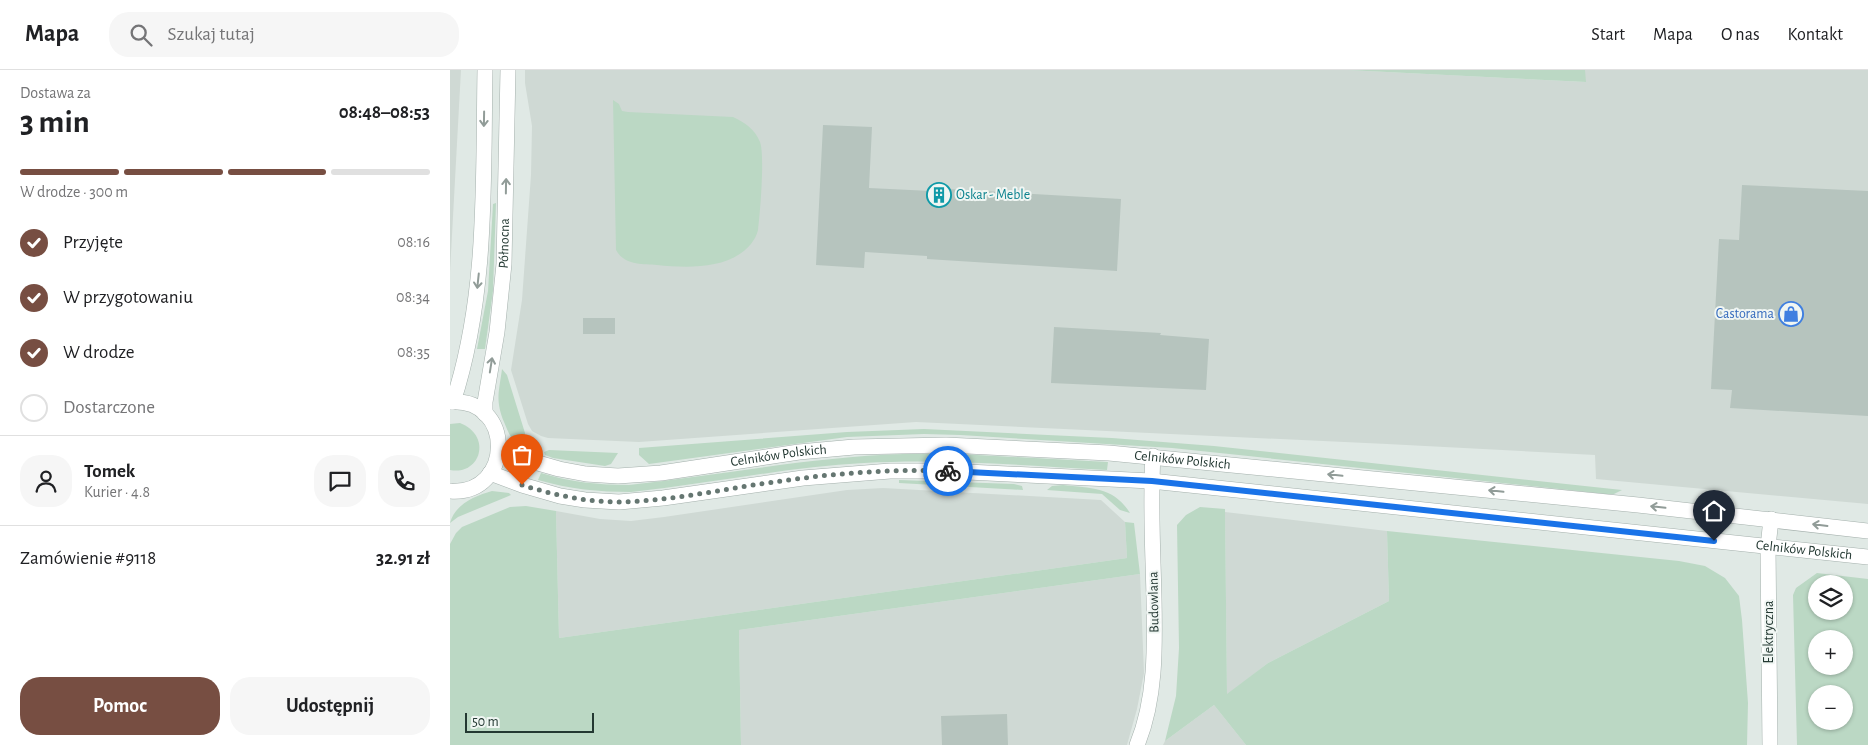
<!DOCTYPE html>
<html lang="pl">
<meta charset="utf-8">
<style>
:root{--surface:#fff;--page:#f6f6f6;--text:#202124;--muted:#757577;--line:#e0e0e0;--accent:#774e42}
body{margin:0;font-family:"Alegreya Sans",sans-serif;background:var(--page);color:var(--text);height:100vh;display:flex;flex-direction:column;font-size:19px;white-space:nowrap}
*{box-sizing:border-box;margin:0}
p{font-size:16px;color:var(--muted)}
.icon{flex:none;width:28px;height:28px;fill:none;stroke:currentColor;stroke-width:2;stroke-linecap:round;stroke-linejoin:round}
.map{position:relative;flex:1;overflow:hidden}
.side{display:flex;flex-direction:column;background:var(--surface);width:450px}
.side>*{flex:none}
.fabs{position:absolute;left:1358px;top:505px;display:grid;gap:10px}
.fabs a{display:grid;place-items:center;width:45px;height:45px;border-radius:50%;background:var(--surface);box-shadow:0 1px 4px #0004;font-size:25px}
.scale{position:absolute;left:15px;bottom:12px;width:129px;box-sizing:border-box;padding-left:5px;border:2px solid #233832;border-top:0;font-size:14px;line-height:18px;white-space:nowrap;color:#233832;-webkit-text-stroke:4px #f0f6f3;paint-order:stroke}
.pin{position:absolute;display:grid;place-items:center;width:42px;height:42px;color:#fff;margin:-51px -21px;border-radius:50% 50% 50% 0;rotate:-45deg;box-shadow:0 0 5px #0007}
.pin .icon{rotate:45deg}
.courier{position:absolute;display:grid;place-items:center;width:50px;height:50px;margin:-25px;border:4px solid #1a73e8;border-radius:50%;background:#fff;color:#222;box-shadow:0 1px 6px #0007}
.overview em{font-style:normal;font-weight:700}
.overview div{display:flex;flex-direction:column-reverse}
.overview{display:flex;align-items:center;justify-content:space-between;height:85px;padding:0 20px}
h1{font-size:32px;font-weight:700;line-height:38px}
.bar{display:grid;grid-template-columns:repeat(4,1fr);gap:8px 5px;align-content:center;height:60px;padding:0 20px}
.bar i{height:6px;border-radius:4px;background:var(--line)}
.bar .active{background:var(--accent)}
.bar p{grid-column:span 4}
.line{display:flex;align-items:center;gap:12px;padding:0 20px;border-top:1px solid var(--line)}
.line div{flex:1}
.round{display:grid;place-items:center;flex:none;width:52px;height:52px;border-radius:20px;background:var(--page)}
ol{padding:0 20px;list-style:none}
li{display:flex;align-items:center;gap:15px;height:55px}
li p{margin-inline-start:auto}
li .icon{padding:5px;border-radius:50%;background:var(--accent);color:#fff;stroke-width:4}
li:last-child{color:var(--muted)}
li i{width:28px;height:28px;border:2px solid var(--line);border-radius:50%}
.button{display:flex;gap:10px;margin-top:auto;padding:10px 20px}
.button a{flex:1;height:58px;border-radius:20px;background:var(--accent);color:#fff;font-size:20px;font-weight:700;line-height:58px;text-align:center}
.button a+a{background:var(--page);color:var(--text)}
header{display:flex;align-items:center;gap:30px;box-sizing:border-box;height:70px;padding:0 25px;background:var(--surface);border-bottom:1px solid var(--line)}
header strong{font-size:24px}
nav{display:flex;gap:28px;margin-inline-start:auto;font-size:18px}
.search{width:350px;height:45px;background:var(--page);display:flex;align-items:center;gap:12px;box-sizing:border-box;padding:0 18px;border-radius:20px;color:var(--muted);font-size:19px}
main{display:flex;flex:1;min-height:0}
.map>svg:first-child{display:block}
</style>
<header>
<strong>Mapa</strong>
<div class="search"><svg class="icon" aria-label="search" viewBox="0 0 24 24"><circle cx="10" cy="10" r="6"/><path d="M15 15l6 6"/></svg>Szukaj tutaj</div>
<nav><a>Start</a><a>Mapa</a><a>O nas</a><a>Kontakt</a></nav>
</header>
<main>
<section class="side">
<div class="overview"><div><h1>3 min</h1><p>Dostawa za</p></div><em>08:48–08:53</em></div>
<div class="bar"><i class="active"></i><i class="active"></i><i class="active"></i><i></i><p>W drodze · 300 m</p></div>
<ol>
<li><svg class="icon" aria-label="check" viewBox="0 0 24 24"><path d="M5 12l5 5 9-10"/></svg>Przyjęte<p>08:16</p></li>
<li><svg class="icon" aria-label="check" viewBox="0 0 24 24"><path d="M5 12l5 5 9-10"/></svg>W przygotowaniu<p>08:34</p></li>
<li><svg class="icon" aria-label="check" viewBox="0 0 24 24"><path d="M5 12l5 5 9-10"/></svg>W drodze<p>08:35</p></li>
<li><i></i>Dostarczone</li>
</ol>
<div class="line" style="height:90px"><a class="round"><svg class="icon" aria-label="person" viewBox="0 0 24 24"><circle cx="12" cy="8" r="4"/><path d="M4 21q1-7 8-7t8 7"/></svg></a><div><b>Tomek</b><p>Kurier · 4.8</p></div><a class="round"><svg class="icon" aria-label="chat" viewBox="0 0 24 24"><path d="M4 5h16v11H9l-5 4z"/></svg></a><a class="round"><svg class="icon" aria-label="phone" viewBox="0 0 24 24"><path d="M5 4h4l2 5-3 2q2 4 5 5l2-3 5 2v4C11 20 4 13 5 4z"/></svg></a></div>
<div class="line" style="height:65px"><div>Zamówienie #9118</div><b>32.91 zł</b></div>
<div class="button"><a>Pomoc</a><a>Udostępnij</a></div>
</section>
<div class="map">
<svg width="1418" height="675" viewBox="0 0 1418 675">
<rect width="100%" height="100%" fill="#e0e9e5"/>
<!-- built -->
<g fill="#cfd9d4">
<polygon points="0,0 11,0 0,202"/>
<polygon points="75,0 897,0 1135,12 1135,0 1418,0 1418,434 1146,409 1145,385 937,374 466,352 189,372 98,368 91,366 82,361 78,354 61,300 72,230 81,105 82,56 75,13"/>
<polygon points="433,418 651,430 675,452 677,488 109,568 106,441 150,449 181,451 214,447 397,420"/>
<polygon points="775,442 937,461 939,531 818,593 777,625"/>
<polygon points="690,504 694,603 687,639 677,675 291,675 289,560"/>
<polygon points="764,635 796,675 713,675 715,671"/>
</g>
<!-- green -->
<g fill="#bbd8c4" fill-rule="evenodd">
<polygon points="897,0 1135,0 1136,12"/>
<path d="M163,30L169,34L172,41L178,42L283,47C294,52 305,59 310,72C315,85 310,145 308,160C307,165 304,170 301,174C279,200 237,198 207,195C192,194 174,195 166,180Z"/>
<polygon points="46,133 43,221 35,279 27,279 38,221 43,134"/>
<path d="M52,299L57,305L75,363V379C61,371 60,366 54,352C45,330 49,322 52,299Z"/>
<path d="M10,353C43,366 30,406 0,400V354Z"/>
<polygon points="474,359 662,368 764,376 1172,420 1164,424 1156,424 722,378 510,365 474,364 397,367 199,394 189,385 189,378 397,362"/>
<polygon points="99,380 168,383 161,394 155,396 103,388 95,385 94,382"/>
<path d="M453,384H508L658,392L657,400C577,396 495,388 414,393C336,397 259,414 181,422C149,422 119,419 88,410L91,403C120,412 149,415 179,415C271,405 361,387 453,384Z"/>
<polygon points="449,410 564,414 572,416 573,420 449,413"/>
<path d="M613,415C641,418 664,417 680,443L670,440L652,424L597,420L602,416Z"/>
<path d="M42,421L59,423L61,425L8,447L0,453C5,434 25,426 42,421Z"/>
<polygon points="76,436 106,441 109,568 677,488 675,452 684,453 690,504 289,560 291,675 0,675 0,474 6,463 12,457 60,437"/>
<polygon points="750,437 775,439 777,624 818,593 939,531 937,461 1229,491 1255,496 1275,508 1289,526 1292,550 1298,633 1297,675 796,675 764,635 715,671 726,626 729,578 727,455 736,445"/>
<path d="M1367,503L1418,509V675H1347L1343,525L1346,518ZM1366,514H1394V541H1366ZM1366,569H1394V596H1366ZM1366,624H1394V651H1366Z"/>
</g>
<!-- building -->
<g fill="#b6c4be">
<polygon points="373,55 422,57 419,118 481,121 481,118 671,129 667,201 477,189 477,186 415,182 414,198 366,195"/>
<polygon points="1292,115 1418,121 1418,346 1280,338 1282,320 1261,319 1269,169 1289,170"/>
<rect x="133" y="248" width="32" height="16"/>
<polygon points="604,257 711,263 710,265 759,269 756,320 601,313"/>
<polygon points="557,644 558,675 492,675 491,646"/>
</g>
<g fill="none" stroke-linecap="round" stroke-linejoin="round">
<defs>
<g id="minor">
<path d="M687,675C706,629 705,577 704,528C703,481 700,433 703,386"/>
<polyline points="1320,675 1318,477 1321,449"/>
</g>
<g id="tertiary">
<path d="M0,332C65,327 64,426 0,421"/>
<path d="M3,332C38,225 33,111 35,0"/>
<path id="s1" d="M35,344V332L47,262L54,194L58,0"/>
<path id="s2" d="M49,379L60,385L109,399L136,404L168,406L211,403L349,382L404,377L496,375L659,383L1188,435L1418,461"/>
<path id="s3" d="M40,403L72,415L110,426L135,430L169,432L213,428L353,408L440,401H497L701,411L1418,487"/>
</g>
</defs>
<!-- minor casing -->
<use href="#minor" stroke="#a4b0ac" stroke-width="16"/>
<!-- tertiary casing -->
<use href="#tertiary" stroke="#a4b0ac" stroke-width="16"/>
<!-- minor -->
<use href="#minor" stroke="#fff" stroke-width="15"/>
<!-- tertiary -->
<use href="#tertiary" stroke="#fff" stroke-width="15"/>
</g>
<!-- one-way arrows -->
<defs><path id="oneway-shaft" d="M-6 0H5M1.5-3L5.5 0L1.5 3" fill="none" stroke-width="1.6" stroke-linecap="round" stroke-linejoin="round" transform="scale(1.25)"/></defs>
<g stroke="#919c98">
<use href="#oneway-shaft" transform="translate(34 49) rotate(91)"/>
<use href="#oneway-shaft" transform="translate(56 116) rotate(-89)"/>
<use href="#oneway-shaft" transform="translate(28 211) rotate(96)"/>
<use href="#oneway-shaft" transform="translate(41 295) rotate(-81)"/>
<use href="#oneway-shaft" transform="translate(885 405) rotate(-174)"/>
<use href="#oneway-shaft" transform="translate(1046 421) rotate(-174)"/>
<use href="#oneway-shaft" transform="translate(1208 437) rotate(-174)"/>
<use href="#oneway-shaft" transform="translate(1370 455) rotate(-173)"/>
</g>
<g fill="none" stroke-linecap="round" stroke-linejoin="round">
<!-- done -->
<path stroke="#657671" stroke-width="5" stroke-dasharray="0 9" d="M72,415C104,425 136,432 169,432C223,431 278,418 331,411C387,403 442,399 498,401"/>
<!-- route -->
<polyline stroke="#1a73e8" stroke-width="6" points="498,401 702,411 1264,471"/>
</g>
<!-- icons -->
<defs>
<symbol id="building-ring" viewBox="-11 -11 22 22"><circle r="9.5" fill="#f0f6f3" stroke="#0f9aa8" stroke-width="1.5"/><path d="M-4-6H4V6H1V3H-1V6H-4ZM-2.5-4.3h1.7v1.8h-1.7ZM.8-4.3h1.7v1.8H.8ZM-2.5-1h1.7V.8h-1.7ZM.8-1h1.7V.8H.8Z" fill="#0f9aa8"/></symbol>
<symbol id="shop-ring" viewBox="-11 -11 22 22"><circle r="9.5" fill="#f0f6f3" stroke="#3f7fe0" stroke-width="1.5"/><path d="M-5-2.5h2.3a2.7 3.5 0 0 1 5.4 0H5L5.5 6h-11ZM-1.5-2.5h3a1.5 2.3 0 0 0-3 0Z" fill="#3f7fe0"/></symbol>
</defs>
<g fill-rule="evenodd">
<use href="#building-ring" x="475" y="111" width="28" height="28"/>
<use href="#shop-ring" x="1327" y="230" width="28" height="28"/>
</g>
<g text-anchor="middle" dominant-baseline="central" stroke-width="4" stroke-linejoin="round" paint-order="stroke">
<!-- culture labels -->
<g font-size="14" fill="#0d838f" stroke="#f0f6f3" text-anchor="start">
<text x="506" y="125">Oskar - Meble</text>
</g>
<!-- street labels -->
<g font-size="14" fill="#233832" stroke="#f0f6f3">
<text stroke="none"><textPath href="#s1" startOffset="172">Północna</textPath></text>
<text stroke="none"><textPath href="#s2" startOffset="285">Celników Polskich</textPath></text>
<text stroke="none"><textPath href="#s2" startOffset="690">Celników Polskich</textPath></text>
<text stroke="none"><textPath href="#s3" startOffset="1324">Celników Polskich</textPath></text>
<text transform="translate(704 532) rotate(-91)">Budowlana</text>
<text transform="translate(1319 562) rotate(-90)">Elektryczna</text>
</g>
<!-- shop labels -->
<g font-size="14" fill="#366cbe" stroke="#f0f6f3" text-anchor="end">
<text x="1324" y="244">Castorama</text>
</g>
</g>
</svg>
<div class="fabs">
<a><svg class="icon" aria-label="layers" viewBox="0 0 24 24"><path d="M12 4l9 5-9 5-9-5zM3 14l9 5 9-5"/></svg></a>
<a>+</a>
<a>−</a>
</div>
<div class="scale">50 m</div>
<div class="pin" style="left:72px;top:415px;background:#ea580c"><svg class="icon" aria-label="bag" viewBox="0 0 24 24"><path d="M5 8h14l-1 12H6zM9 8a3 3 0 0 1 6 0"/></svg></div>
<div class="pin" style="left:1264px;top:471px;background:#1f2937"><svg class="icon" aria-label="home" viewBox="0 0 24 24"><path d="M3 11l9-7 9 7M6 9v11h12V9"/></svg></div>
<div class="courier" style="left:498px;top:401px"><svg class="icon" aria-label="bike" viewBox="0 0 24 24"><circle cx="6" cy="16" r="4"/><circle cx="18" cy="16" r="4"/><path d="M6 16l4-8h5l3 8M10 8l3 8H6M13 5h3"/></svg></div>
</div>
</main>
